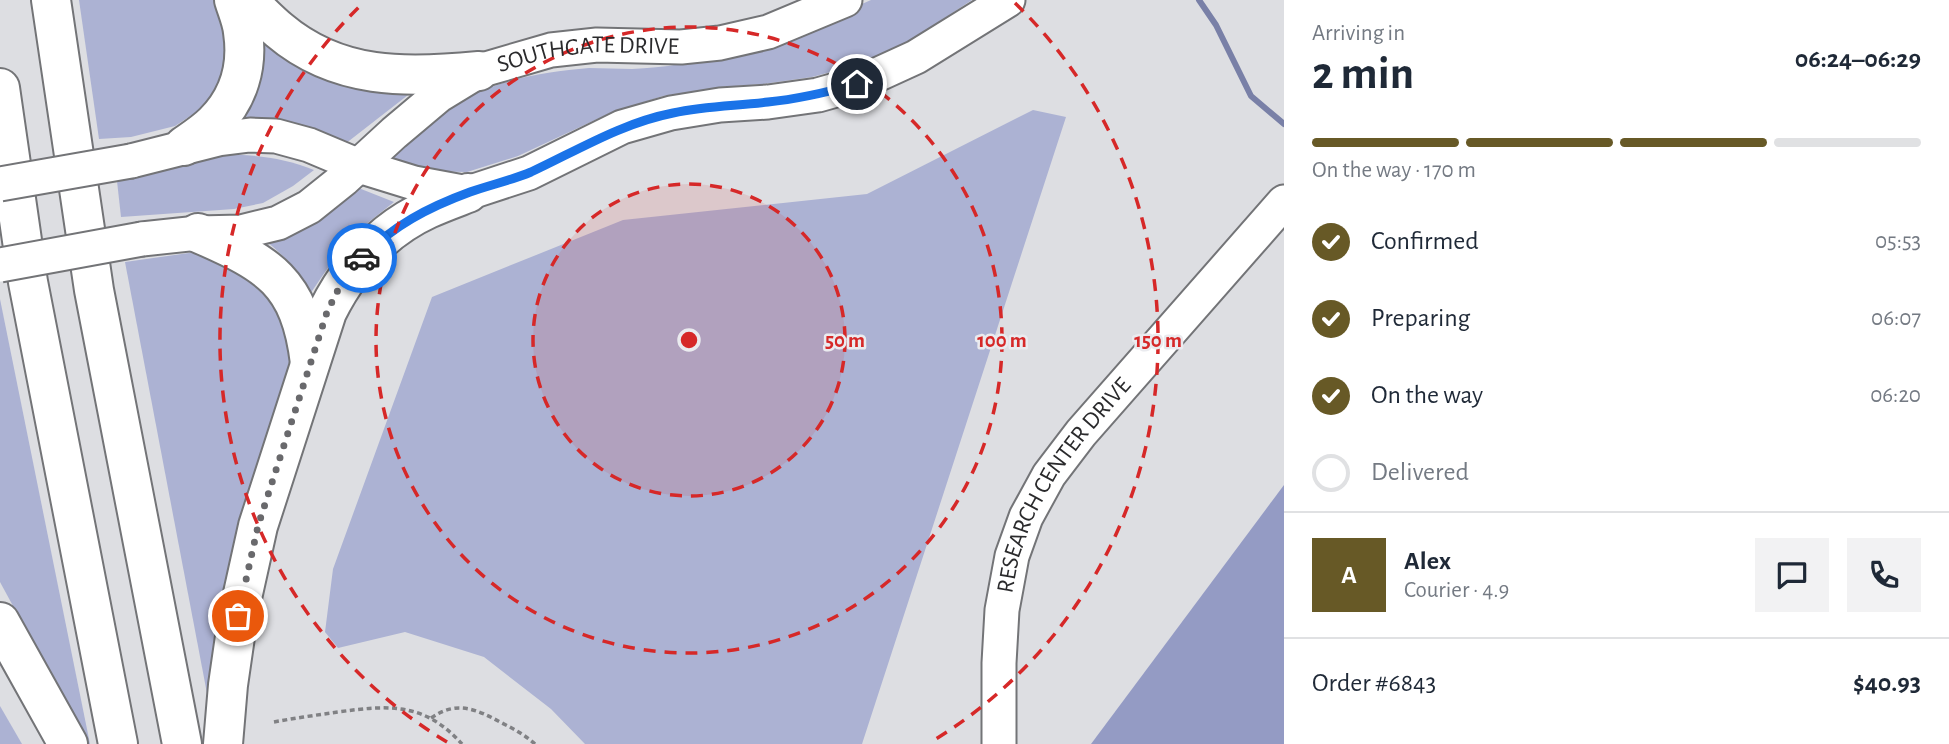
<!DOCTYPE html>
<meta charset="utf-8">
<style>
:root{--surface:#fff;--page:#f2f2f3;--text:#1f2937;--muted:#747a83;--line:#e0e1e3;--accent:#675926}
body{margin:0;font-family:"Alegreya Sans",sans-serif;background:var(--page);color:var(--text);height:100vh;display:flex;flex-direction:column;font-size:26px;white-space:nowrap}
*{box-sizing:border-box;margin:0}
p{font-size:23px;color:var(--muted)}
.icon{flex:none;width:38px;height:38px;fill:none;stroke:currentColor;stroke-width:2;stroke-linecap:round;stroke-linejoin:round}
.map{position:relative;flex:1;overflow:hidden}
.panel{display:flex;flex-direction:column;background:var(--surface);width:665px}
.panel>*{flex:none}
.pin{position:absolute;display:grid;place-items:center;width:60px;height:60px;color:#fff;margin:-30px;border:4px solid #fff;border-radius:50%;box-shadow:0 2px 7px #0007}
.courier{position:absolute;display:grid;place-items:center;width:70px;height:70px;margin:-35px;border:5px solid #1a73e8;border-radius:50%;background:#fff;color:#222;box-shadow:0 2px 9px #0007}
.headline em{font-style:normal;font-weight:700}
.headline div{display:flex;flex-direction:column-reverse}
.headline{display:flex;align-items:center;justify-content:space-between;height:119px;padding:0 28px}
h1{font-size:46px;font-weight:700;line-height:52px}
.bar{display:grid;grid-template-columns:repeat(4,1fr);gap:10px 7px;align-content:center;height:84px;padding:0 28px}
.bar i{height:9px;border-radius:5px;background:var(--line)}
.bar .on{background:var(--accent)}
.bar p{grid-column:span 4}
.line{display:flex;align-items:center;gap:18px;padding:0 28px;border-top:2px solid var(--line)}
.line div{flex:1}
.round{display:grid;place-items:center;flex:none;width:74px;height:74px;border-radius:0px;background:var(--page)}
ol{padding:0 28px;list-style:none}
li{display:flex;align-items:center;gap:21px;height:77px}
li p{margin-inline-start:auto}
li .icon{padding:7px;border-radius:50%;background:var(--accent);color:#fff;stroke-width:4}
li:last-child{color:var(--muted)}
li i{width:38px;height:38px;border:4px solid var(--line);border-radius:50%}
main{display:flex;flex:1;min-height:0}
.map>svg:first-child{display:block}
</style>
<main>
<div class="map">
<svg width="1284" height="744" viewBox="0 0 1284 744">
<rect width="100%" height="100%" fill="#dddee2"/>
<!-- green -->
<g fill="#acb2d3">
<polygon points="79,0 220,0 232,50 214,94 201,109 175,126 131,137 99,139"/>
<path d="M871,0H972L905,44L849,67L812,77L763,84L722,87L663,96L610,113L518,156L467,172L418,171L384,159C404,143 422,126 442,112C484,82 539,72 589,68C603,68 618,69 632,69C648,68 664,67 680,64C744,55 812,27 871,0Z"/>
<polygon points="264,42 417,88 345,144 278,120 239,118 257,74"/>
<polygon points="1033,110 1066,117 862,744 585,744 551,709 484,657 405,632 338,648 325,632 333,569 432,297 623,220 867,194"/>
<path d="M220,154C252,155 284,157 314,170L293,186L263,203L234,209L121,217L117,181Z"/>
<path d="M351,185L394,202L360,229L338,253L310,294C301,272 284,256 266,241Z"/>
<polygon points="196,252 230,262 278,303 294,362 209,704 125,262"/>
<polygon points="0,299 90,744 88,744 0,582"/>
<polygon points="0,706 22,744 0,744"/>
</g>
<!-- forest -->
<polygon fill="#949bc4" points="1284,485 1284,744 1091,744"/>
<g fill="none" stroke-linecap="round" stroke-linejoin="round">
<!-- stream -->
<polyline stroke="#7980a7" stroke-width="6" points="1199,0 1216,25 1251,96 1284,124"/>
<defs>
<g id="secondary">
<polyline points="131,161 218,139 250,135 276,136 309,145 359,166 414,183 468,193 529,173 622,127 671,113 720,105 768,102 818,95 857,84 916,57 1008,0"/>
<path id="s1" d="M142,239L198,233L241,232L278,223L309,207L344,179L394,133L438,96L479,71L551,50L597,45L681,47L720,43L768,32L845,0"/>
<path id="s2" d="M999,744V663L1002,610L1012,556L1026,517L1049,475L1081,433L1284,202"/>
</g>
<g id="motorway">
<polyline points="51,0 94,290 182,744"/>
<path d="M247,0C258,10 268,21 279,30C338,80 406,78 479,71"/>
<polyline points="0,88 28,282 118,744"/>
<path d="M184,146C194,139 205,132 214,123C239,98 248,66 243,32C242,21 237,10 234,0"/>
<path d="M198,233C269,264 300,281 310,363"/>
<polyline points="0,622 68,744"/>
<path d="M223,744L228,685L238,616L258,526L327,312C349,268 382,230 428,209C441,203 455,198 468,193"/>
</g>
</defs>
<!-- secondary casing -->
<use href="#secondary" stroke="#737477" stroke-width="37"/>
<!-- motorway casing -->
<use href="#motorway" stroke="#737477" stroke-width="42"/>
<!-- path -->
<g stroke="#808184" stroke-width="3.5" stroke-dasharray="5 3.5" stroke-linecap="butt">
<path d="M431,718C457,700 476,709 502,723C514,729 525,735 535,744"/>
<path d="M274,722C295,718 317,715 338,712C389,705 424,702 462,744"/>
</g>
<!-- secondary -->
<use href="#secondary" stroke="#fff" stroke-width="33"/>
<!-- motorway -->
<use href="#motorway" stroke="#fff" stroke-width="38"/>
<defs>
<g id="secondary-bridge">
<polyline points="0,184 131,161"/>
<polyline points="0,265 142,239"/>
</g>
</defs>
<!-- secondary-bridge casing -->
<use href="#secondary-bridge" stroke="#737477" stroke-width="37" stroke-linecap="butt"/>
<!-- secondary-bridge -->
<use href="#secondary-bridge" stroke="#fff" stroke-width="33"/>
</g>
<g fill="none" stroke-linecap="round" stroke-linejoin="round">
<!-- done -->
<polyline stroke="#69696c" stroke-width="7" stroke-dasharray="0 12.6" points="238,616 258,526 327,312 339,288 362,258"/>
<!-- route -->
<path stroke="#1a73e8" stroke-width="9" d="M362,258C392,226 429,207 470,192C490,185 512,180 531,172C578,150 622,123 673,113C706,106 736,106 768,102C799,99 828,92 857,84"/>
</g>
<!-- distance rings -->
<circle cx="689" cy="340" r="156" fill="#d62828" fill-opacity=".12"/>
<g fill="none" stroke="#d62828" stroke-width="3.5" stroke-dasharray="12 9">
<circle cx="689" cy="340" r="156"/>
<circle cx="689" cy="340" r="313"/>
<path d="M447 742A469 469 0 0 1 363 3M1015 3A469 469 0 0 1 931 742"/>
</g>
<g text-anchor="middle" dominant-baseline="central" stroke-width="5" stroke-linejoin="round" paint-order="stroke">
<!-- street labels -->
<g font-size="24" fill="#2a2a2c" stroke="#eaebef">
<text stroke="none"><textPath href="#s1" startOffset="502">SOUTHGATE DRIVE</textPath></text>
<text stroke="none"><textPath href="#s2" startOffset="276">RESEARCH CENTER DRIVE</textPath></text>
</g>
</g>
<circle cx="689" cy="340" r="10" fill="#d62828" stroke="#eaebef" stroke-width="3.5"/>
<g font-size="21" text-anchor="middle" font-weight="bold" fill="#d62828" stroke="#eaebef" stroke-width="5" stroke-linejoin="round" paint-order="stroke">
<text x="845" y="347">50 m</text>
<text x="1002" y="347">100 m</text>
<text x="1158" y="347">150 m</text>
</g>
</svg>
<div class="pin" style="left:238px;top:616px;background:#ea580c"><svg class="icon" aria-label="bag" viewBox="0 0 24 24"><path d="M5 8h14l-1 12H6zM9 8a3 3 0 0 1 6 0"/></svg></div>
<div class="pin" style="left:857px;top:84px;background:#1f2937"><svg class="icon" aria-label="home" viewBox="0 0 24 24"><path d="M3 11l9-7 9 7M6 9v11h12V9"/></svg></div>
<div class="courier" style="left:362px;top:258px"><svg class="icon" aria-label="car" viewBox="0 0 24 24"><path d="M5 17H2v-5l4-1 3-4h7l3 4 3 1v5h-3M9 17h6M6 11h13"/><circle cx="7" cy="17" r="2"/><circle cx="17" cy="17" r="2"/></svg></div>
</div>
<section class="panel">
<div class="headline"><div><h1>2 min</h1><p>Arriving in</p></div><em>06:24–06:29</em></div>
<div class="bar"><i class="on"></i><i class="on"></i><i class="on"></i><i></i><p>On the way · 170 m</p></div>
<ol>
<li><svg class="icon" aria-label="check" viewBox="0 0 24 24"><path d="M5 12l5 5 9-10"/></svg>Confirmed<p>05:53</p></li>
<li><svg class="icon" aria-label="check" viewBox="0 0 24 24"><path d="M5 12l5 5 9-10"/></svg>Preparing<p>06:07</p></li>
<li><svg class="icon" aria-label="check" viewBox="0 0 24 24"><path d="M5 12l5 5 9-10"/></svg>On the way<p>06:20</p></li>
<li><i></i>Delivered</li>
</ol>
<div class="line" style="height:126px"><b class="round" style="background:var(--accent);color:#fff">A</b><div><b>Alex</b><p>Courier · 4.9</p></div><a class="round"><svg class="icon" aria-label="chat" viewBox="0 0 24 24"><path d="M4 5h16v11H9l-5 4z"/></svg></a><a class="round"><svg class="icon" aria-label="phone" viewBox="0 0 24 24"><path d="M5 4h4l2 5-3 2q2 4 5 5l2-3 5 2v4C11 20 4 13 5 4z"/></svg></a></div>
<div class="line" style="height:91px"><div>Order #6843</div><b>$40.93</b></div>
</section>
</main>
